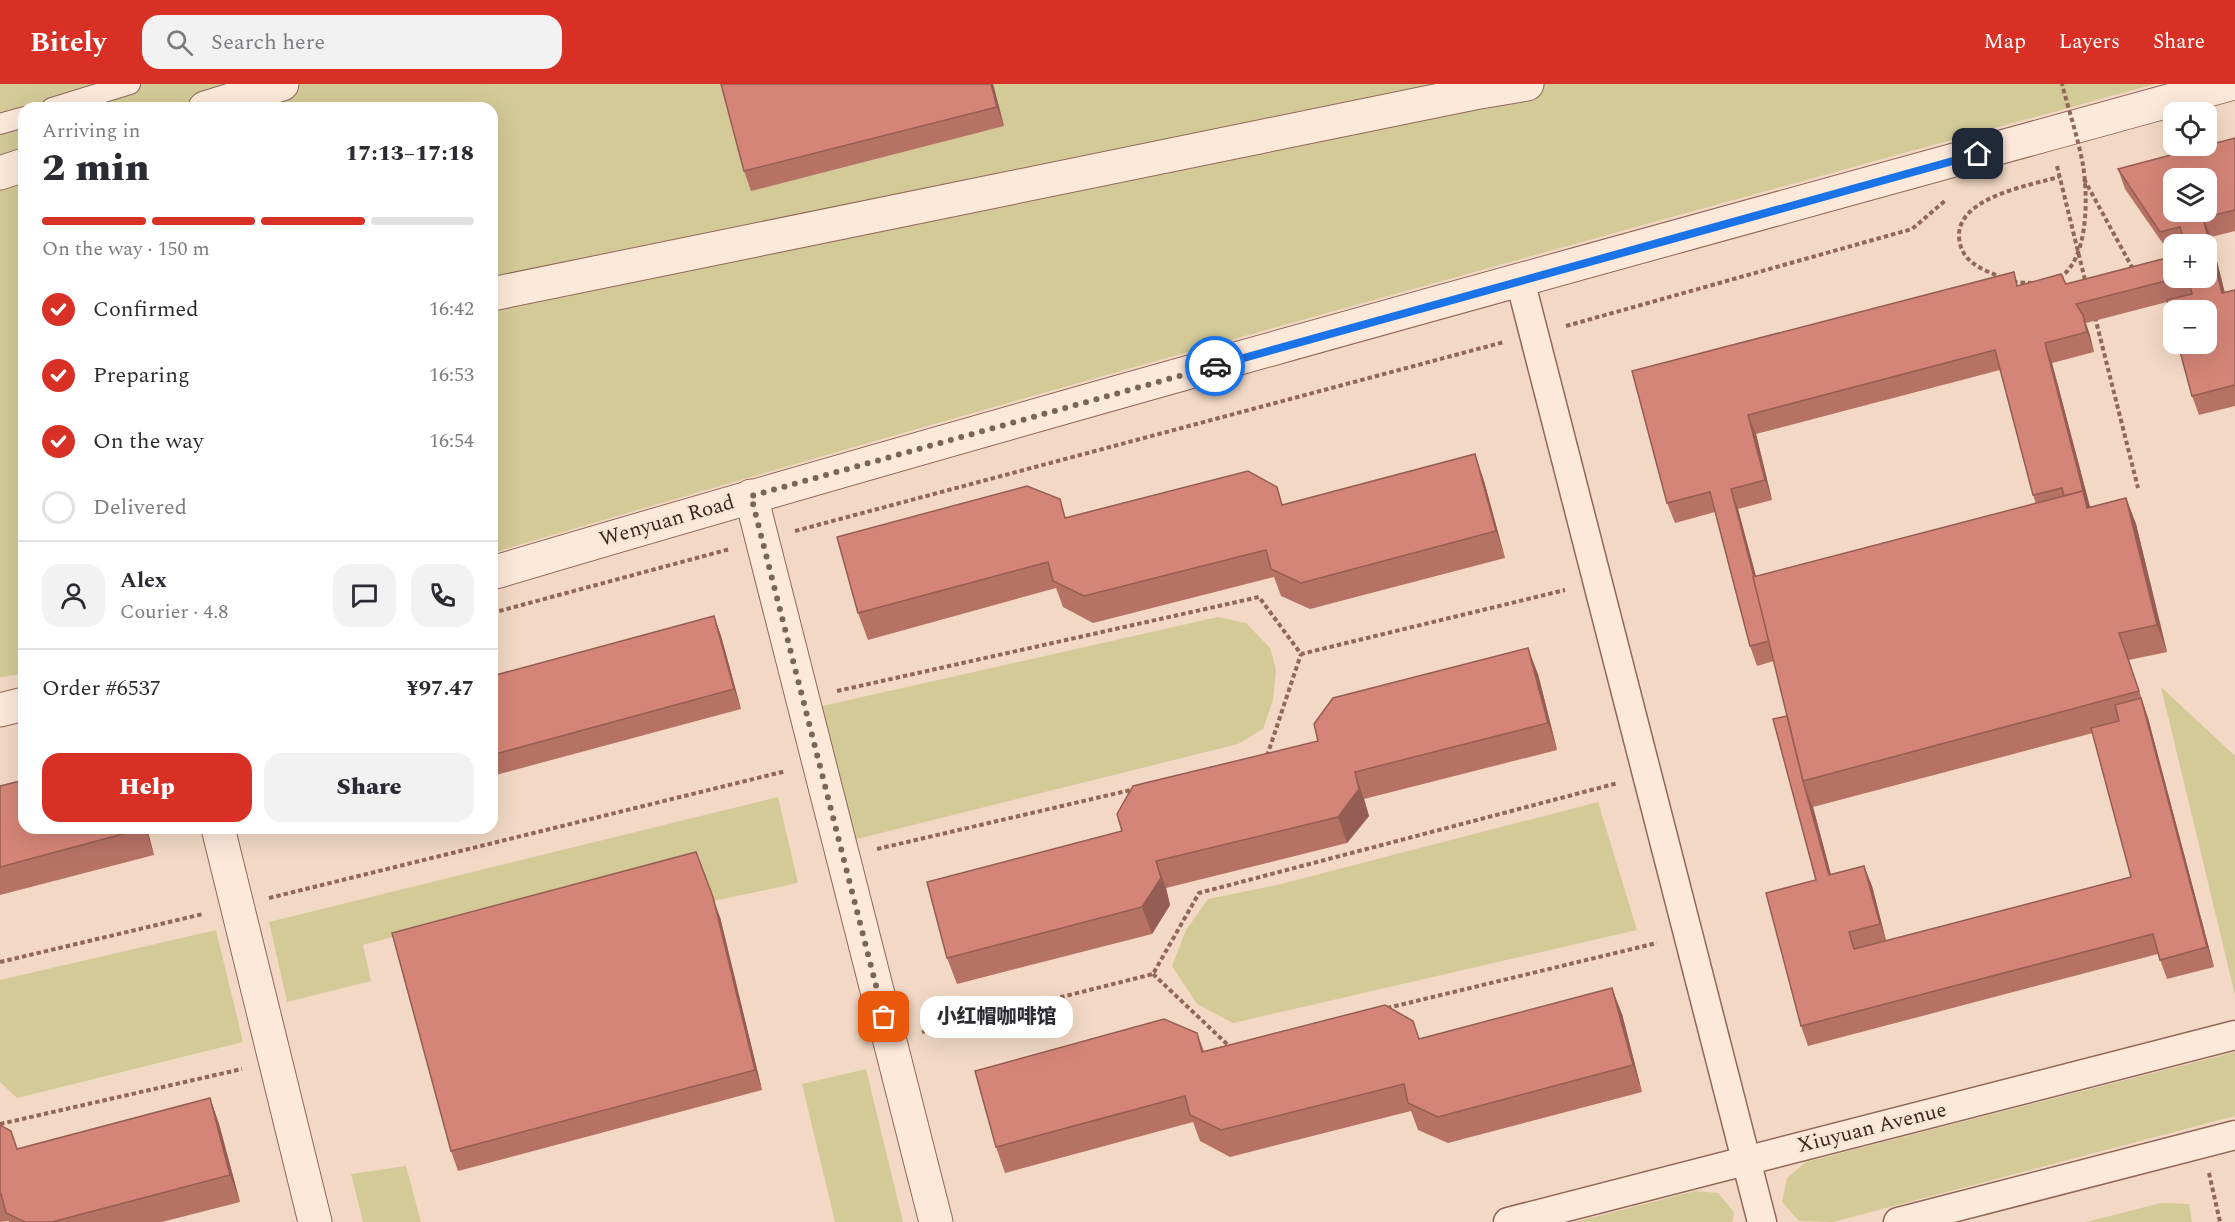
<!DOCTYPE html>
<meta charset="utf-8">
<style>
:root{--surface:#fff;--page:#f2f2f3;--text:#2b2b33;--muted:#7c7c81;--line:#e1e1e2;--accent:#d93025}
body{margin:0;font-family:Spectral,"Noto Sans SC",serif;background:var(--page);color:var(--text);height:100vh;display:flex;flex-direction:column;font-size:22px;white-space:nowrap}
*{box-sizing:border-box;margin:0}
p{font-size:20px;color:var(--muted)}
.icon{flex:none;width:33px;height:33px;fill:none;stroke:currentColor;stroke-width:2;stroke-linecap:round;stroke-linejoin:round}
.map{position:relative;flex:1;overflow:hidden}
.side{position:absolute;left:18px;top:18px;width:480px;height:732px;display:flex;flex-direction:column;background:var(--surface);border-radius:18px;box-shadow:0 6px 24px #0002}
.side>*{flex:none}
.tools{position:absolute;left:2163px;top:18px;display:grid;gap:12px}
.tools a{display:grid;place-items:center;width:54px;height:54px;border-radius:12px;background:var(--surface);box-shadow:0 6px 24px #0002;font-size:30px}
.pin{position:absolute;display:grid;place-items:center;width:51px;height:51px;color:#fff;margin:-26px;border-radius:12px;box-shadow:0 3px 9px #0006}
.courier{position:absolute;display:grid;place-items:center;width:60px;height:60px;margin:-30px;border:4px solid #1a73e8;border-radius:50%;background:#fff;color:#222;box-shadow:0 2px 8px #0007}
.bubble{position:absolute;height:42px;border-radius:18px;background:var(--surface);box-shadow:0 6px 24px #0002;font-size:20px;font-weight:800;line-height:42px;text-align:center}
.headline em{font-style:normal;font-weight:800}
.headline div{display:flex;flex-direction:column-reverse}
.headline{display:flex;align-items:center;justify-content:space-between;height:102px;padding:0 24px}
h1{font-size:39px;font-weight:800;line-height:45px}
.bar{display:grid;grid-template-columns:repeat(4,1fr);gap:9px 6px;align-content:center;height:72px;padding:0 24px}
.bar i{height:8px;border-radius:4px;background:var(--line)}
.bar .current{background:var(--accent)}
.bar p{grid-column:span 4}
.line{display:flex;align-items:center;gap:15px;padding:0 24px;border-top:2px solid var(--line)}
.line div{flex:1}
.round{display:grid;place-items:center;flex:none;width:63px;height:63px;border-radius:18px;background:var(--page)}
ol{padding:0 24px;list-style:none}
li{display:flex;align-items:center;gap:18px;height:66px}
li p{margin-inline-start:auto}
li .icon{padding:6px;border-radius:50%;background:var(--accent);color:#fff;stroke-width:4}
li:last-child{color:var(--muted)}
li i{width:33px;height:33px;border:3px solid var(--line);border-radius:50%}
.primary-button{display:flex;gap:12px;margin-top:auto;padding:12px 24px}
.primary-button a{flex:1;height:69px;border-radius:18px;background:var(--accent);color:#fff;font-size:24px;font-weight:800;line-height:69px;text-align:center}
.primary-button a+a{background:var(--page);color:var(--text)}
header{display:flex;align-items:center;gap:36px;box-sizing:border-box;height:84px;padding:0 30px;background:var(--accent);color:#fff}
header strong{font-size:28px}
nav{display:flex;gap:33px;margin-inline-start:auto;font-size:21px}
.search{width:420px;height:54px;background:var(--page);display:flex;align-items:center;gap:15px;box-sizing:border-box;padding:0 21px;border-radius:18px;color:var(--muted);font-size:22px}
.map>svg:first-child{display:block}
</style>
<header>
<strong>Bitely</strong>
<div class="search"><svg class="icon" aria-label="search" viewBox="0 0 24 24"><circle cx="10" cy="10" r="6"/><path d="M15 15l6 6"/></svg>Search here</div>
<nav><a>Map</a><a>Layers</a><a>Share</a></nav>
</header>
<div class="map">
<svg width="2235" height="1138" viewBox="0 0 2235 1138">
<rect width="100%" height="100%" fill="#f3d9c5"/>
<!-- green -->
<g fill="#d3ca97">
<path d="M0,0H2155C1600,153 1044,305 492,469V24H24V590L0,593Z"/>
<polygon points="1218,533 1246,539 1270,564 1276,585 1273,616 1263,645 1238,660 849,757 818,623"/>
<polygon points="2161,603 2235,672 2235,911"/>
<polygon points="778,713 798,799 695,821 680,775 363,861 371,897 287,918 269,838"/>
<polygon points="1598,718 1637,846 1233,939 1197,920 1172,882 1186,846 1208,815 1277,801"/>
<polygon points="216,846 243,958 17,1014 0,998 0,896"/>
<polygon points="2235,968 2235,1032 1833,1138 1799,1137 1782,1118 1787,1094 1806,1078"/>
<polygon points="866,985 903,1138 835,1138 802,1000"/>
<polygon points="406,1082 421,1138 363,1138 351,1090"/>
<polygon points="1695,1107 1718,1109 1734,1128 1732,1138 1575,1138"/>
<polygon points="2161,1119 2189,1120 2192,1138 2086,1138"/>
</g>
<g fill="none" stroke-linecap="round" stroke-linejoin="round">
<defs>
<g id="service">
<polyline points="52,24 130,0"/>
<polyline points="0,40 24,33"/>
</g>
<g id="pedestrian">
<polyline points="1520,196 1762,1138"/>
<polyline points="1508,1138 2235,951"/>
<polyline points="1898,1138 2235,1051"/>
</g>
<g id="minor">
<polyline points="205,24 282,0"/>
<polyline points="0,89 24,81"/>
<polyline points="492,210 1474,9 1527,0"/>
<polyline points="751,412 936,1138"/>
<path d="M492,489C1069,318 1650,160 2230,0"/>
<polyline points="0,626 24,620"/>
<polyline points="218,744 315,1138"/>
</g>
</defs>
<!-- service casing -->
<use href="#service" stroke="#916758" stroke-width="22"/>
<!-- pedestrian casing -->
<use href="#pedestrian" stroke="#916758" stroke-width="31"/>
<!-- minor casing -->
<use href="#minor" stroke="#916758" stroke-width="35"/>
<!-- path -->
<g stroke="#916758" stroke-width="4" stroke-dasharray="4.5 3" stroke-linecap="butt">
<polyline points="2057,82 2086,200"/>
<polyline points="2084,95 2134,187"/>
<polyline points="2095,233 2138,404"/>
<polyline points="1566,242 1912,145 1946,116"/>
<polyline points="795,447 1504,258"/>
<polyline points="492,529 730,465"/>
<polyline points="837,607 1259,513 1301,570 1565,506"/>
<polyline points="1267,672 1301,570"/>
<polyline points="877,765 1135,705"/>
<polyline points="269,814 786,687"/>
<polyline points="0,878 203,830"/>
<polyline points="1153,890 1229,962 1231,962"/>
<polyline points="1387,924 1657,859"/>
<polyline points="922,948 1153,890 1199,809 1618,699"/>
<polyline points="0,1040 242,985"/>
<polyline points="2209,1089 2220,1138"/>
</g>
<!-- service -->
<use href="#service" stroke="#fce9da" stroke-width="20"/>
<!-- pedestrian -->
<use href="#pedestrian" stroke="#fce9da" stroke-width="28"/>
<!-- minor -->
<use href="#minor" stroke="#fce9da" stroke-width="33"/>
<!-- path-bridge -->
<g stroke="#916758" stroke-width="4" stroke-dasharray="4.5 3" stroke-linecap="butt">
<path d="M2003,194C1982,185 1961,179 1959,153C1957,113 2031,101 2059,93"/>
<path d="M2059,194C2089,176 2088,112 2083,81C2078,54 2069,27 2062,0"/>
<polyline points="2013,198 2032,199"/>
</g>
</g>
<!-- wall -->
<g fill="#b77266" fill-rule="evenodd">
<polygon points="993,0 1004,42 751,107 744,87"/>
<path d="M2235,54V147L2211,153L2224,208L2235,206V322L2199,331L2192,312L2167,218L2086,239L2094,268L2052,279L2090,423L2126,414L2136,440L2167,568L2129,576L2148,634L2214,883L2167,895L2158,870L1808,962L1801,942L1816,796L1787,632L1774,577L1757,582L1750,562L1715,428L1675,439L1667,419L1632,287L2019,202L2066,200L2174,194H2206V160H2174V166L2168,167L2125,105L2118,85ZM2000,286L2033,411L2036,420L1756,492L1738,425L1772,416L1756,350ZM2093,649L2131,793L1886,857L1872,802L1864,782L1831,790L1813,723Z"/>
<polygon points="1475,370 1484,397 1505,474 1310,525 1281,512 1274,493 1093,539 1063,523 1056,504 868,556 858,529 1067,434 1283,421"/>
<polygon points="714,532 721,552 741,625 492,692 492,592"/>
<polygon points="1538,590 1557,666 1364,715 1369,732 1347,759 1166,804 1170,821 1152,850 957,900 947,874 1122,747 1318,657"/>
<polygon points="0,702 147,744 154,771 0,811"/>
<polygon points="720,833 762,1006 458,1087 451,1067"/>
<polygon points="1622,930 1642,1008 1448,1059 1418,1046 1411,1027 1230,1073 1200,1057 1193,1038 1005,1089 996,1063 1197,949 1204,967 1420,955"/>
<polygon points="210,1014 219,1040 240,1118 162,1138 9,1138 9,1137 0,1138 0,1041 18,1065"/>
</g>
<!-- shaded-wall -->
<g fill="#955d53">
<polygon points="991,0 993,0 1004,42 997,23"/>
<polygon points="2203,134 2211,153 2230,229 2222,209"/>
<polygon points="2083,231 2090,251 2094,268 2087,248"/>
<polygon points="2045,259 2052,279 2093,434 2087,424"/>
<polygon points="1748,331 1756,350 1772,416 1765,396"/>
<polygon points="1475,370 1484,397 1505,474 1496,447"/>
<polygon points="1731,405 1738,425 1778,576 1770,557"/>
<polygon points="2126,414 2136,440 2167,568 2157,541"/>
<polygon points="714,532 721,552 741,625 734,605"/>
<polygon points="2119,549 2148,634 2214,883 2207,863 2141,614"/>
<polygon points="1528,564 1538,590 1557,666 1548,639"/>
<polygon points="1355,688 1364,715 1369,732 1347,759 1338,733"/>
<polygon points="1806,705 1813,723 1836,811 1829,791"/>
<polygon points="145,744 147,744 154,771"/>
<polygon points="696,768 720,833 762,1006 755,986"/>
<polygon points="1156,777 1166,804 1170,821 1152,850 1142,823"/>
<polygon points="1864,782 1872,802 1887,860 1880,840"/>
<polygon points="1612,904 1622,930 1642,1008 1633,981"/>
<polygon points="210,1014 219,1040 240,1118 230,1091"/>
</g>
<!-- building -->
<g fill="#d58577" stroke="#955d53" stroke-width="1.5" fill-rule="evenodd">
<polygon points="721,0 991,0 997,23 744,87"/>
<path d="M2235,54V126L2203,134L2222,209L2235,206V301L2192,312L2178,260H2206V226H2174V242L2167,216L2192,210L2188,194H2206V160H2185L2180,143L2160,148L2118,85ZM2174,94H2206V128H2174Z"/>
<polygon points="2174,172 2174,194 2177,194 2076,220 2083,231 2087,248 2045,259 2085,414 2083,407 2064,412 2062,404 2033,411 1995,266 1748,331 1765,396 1731,405 1754,493 1769,557 1750,562 1710,408 1667,419 1632,287 2014,188 2017,202 2061,190 2066,200"/>
<polygon points="1475,370 1496,447 1301,499 1271,485 1266,466 1084,512 1053,497 1048,478 858,529 837,453 1027,402 1060,415 1065,434 1248,387 1277,403 1282,421"/>
<polygon points="2083,407 2087,424 2126,414 2157,541 2119,549 2139,607 1803,697 1753,493"/>
<polygon points="714,532 734,605 492,671 492,592"/>
<polygon points="1528,564 1548,639 1355,688 1359,705 1338,733 1156,777 1161,794 1142,823 947,874 927,798 1122,747 1117,730 1133,702 1318,657 1314,640 1333,614"/>
<polygon points="2141,614 2207,863 2160,876 2153,850 1801,942 1766,809 1816,796 1773,635 1787,632 1803,697 1829,791 1864,782 1880,840 1849,848 1854,865 2131,793 2091,644 2119,637 2115,621"/>
<polygon points="24,696 24,744 145,744 0,783 0,702"/>
<polygon points="696,768 713,813 755,986 451,1067 392,849"/>
<polygon points="1612,904 1633,981 1438,1033 1408,1019 1404,1000 1221,1046 1190,1031 1185,1012 996,1063 975,987 1164,935 1197,949 1202,968 1385,921 1413,937 1419,955"/>
<polygon points="210,1014 230,1091 52,1138 25,1138 6,1129 1,1110 0,1110 0,1041 11,1047 17,1065"/>
</g>
<g fill="none" stroke-linecap="round" stroke-linejoin="round">
<!-- done -->
<polyline stroke="#7e6458" stroke-width="6" stroke-dasharray="0 10.8" points="884,933 751,412 1215,282"/>
<!-- route -->
<polyline stroke="#1a73e8" stroke-width="8" points="1215,282 1978,70"/>
</g>
<g text-anchor="middle" dominant-baseline="central" stroke-width="5" stroke-linejoin="round" paint-order="stroke">
<!-- street labels -->
<g font-size="21" fill="#3f251e" stroke="#f9e5d6">
<text transform="translate(667 437) rotate(-16)">Wenyuan Road</text>
<text transform="translate(1872 1044) rotate(-14)">Xiuyuan Avenue</text>
</g>
</g>
</svg>
<div class="tools">
<a><svg class="icon" aria-label="locate" viewBox="0 0 24 24"><circle cx="12" cy="12" r="6"/><path d="M12 2v4M12 18v4M2 12h4M18 12h4"/></svg></a>
<a><svg class="icon" aria-label="layers" viewBox="0 0 24 24"><path d="M12 4l9 5-9 5-9-5zM3 14l9 5 9-5"/></svg></a>
<a>+</a>
<a>−</a>
</div>
<div class="pin" style="left:884px;top:933px;background:#ea580c"><svg class="icon" aria-label="bag" viewBox="0 0 24 24"><path d="M5 8h14l-1 12H6zM9 8a3 3 0 0 1 6 0"/></svg></div>
<div class="pin" style="left:1978px;top:70px;background:#1f2937"><svg class="icon" aria-label="home" viewBox="0 0 24 24"><path d="M3 11l9-7 9 7M6 9v11h12V9"/></svg></div>
<div class="courier" style="left:1215px;top:282px"><svg class="icon" aria-label="car" viewBox="0 0 24 24"><path d="M5 17H2v-5l4-1 3-4h7l3 4 3 1v5h-3M9 17h6M6 11h13"/><circle cx="7" cy="17" r="2"/><circle cx="17" cy="17" r="2"/></svg></div>
<div class="bubble" style="left:920px;top:912px;width:153px">小红帽咖啡馆</div>
<section class="side">
<div class="headline"><div><h1>2 min</h1><p>Arriving in</p></div><em>17:13–17:18</em></div>
<div class="bar"><i class="current"></i><i class="current"></i><i class="current"></i><i></i><p>On the way · 150 m</p></div>
<ol>
<li><svg class="icon" aria-label="check" viewBox="0 0 24 24"><path d="M5 12l5 5 9-10"/></svg>Confirmed<p>16:42</p></li>
<li><svg class="icon" aria-label="check" viewBox="0 0 24 24"><path d="M5 12l5 5 9-10"/></svg>Preparing<p>16:53</p></li>
<li><svg class="icon" aria-label="check" viewBox="0 0 24 24"><path d="M5 12l5 5 9-10"/></svg>On the way<p>16:54</p></li>
<li><i></i>Delivered</li>
</ol>
<div class="line" style="height:108px"><a class="round"><svg class="icon" aria-label="person" viewBox="0 0 24 24"><circle cx="12" cy="8" r="4"/><path d="M4 21q1-7 8-7t8 7"/></svg></a><div><b>Alex</b><p>Courier · 4.8</p></div><a class="round"><svg class="icon" aria-label="chat" viewBox="0 0 24 24"><path d="M4 5h16v11H9l-5 4z"/></svg></a><a class="round"><svg class="icon" aria-label="phone" viewBox="0 0 24 24"><path d="M5 4h4l2 5-3 2q2 4 5 5l2-3 5 2v4C11 20 4 13 5 4z"/></svg></a></div>
<div class="line" style="height:78px"><div>Order #6537</div><b>¥97.47</b></div>
<div class="primary-button"><a>Help</a><a>Share</a></div>
</section>
</div>
